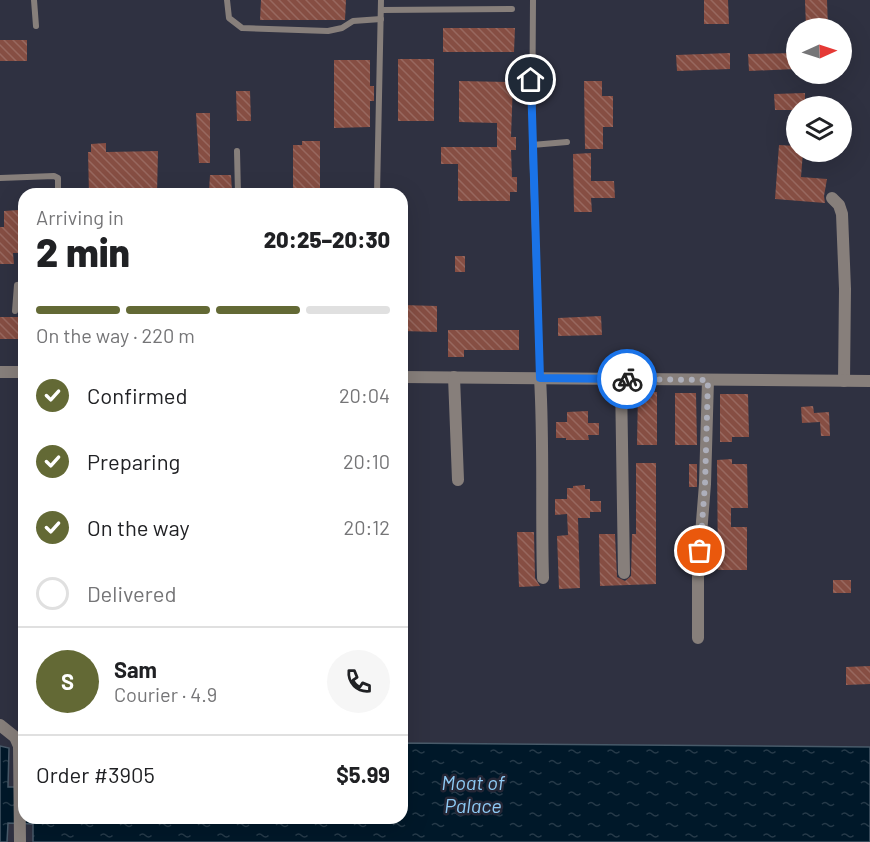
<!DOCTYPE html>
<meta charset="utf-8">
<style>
:root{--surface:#fff;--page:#f6f6f6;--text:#202124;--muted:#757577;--line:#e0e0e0;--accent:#636935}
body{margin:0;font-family:Barlow,sans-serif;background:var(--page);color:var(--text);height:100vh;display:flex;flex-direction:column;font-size:22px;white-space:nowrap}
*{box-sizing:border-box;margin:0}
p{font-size:20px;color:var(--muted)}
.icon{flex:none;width:33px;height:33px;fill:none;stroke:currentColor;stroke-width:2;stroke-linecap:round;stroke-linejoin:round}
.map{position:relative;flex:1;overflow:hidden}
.panel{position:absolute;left:18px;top:188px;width:390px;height:636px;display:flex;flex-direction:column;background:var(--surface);border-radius:18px;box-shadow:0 6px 24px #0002}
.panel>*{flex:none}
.needle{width:39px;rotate:87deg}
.tools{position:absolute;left:786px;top:18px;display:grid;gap:12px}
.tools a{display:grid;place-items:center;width:66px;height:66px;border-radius:50%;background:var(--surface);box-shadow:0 6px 24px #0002;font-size:30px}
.pin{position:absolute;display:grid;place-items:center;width:51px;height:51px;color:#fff;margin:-26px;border:3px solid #fff;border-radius:50%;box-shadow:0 2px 6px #0007}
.courier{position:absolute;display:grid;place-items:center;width:60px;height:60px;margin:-30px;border:4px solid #1a73e8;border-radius:50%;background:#fff;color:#222;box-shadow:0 2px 8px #0007}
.head em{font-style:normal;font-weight:800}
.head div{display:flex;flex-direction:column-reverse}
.head{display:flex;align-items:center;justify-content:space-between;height:102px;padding:0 18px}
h1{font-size:39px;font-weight:800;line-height:45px}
.bar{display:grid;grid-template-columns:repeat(4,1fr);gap:9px 6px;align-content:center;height:72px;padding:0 18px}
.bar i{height:8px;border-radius:4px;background:var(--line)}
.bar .current{background:var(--accent)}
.bar p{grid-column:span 4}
.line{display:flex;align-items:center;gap:15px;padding:0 18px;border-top:2px solid var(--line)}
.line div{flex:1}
.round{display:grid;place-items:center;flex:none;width:63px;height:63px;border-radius:32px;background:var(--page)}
ol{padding:0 18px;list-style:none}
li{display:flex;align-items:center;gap:18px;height:66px}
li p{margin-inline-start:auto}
li .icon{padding:6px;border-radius:50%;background:var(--accent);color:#fff;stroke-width:4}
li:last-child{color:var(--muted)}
li i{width:33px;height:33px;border:3px solid var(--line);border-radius:50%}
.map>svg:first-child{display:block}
</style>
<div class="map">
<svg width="870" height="842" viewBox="0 0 870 842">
<defs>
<pattern id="water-ripples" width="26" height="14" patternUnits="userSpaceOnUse" patternTransform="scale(1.5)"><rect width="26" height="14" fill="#001829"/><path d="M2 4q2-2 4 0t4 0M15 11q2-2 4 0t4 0" fill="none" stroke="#263a49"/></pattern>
<pattern id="building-back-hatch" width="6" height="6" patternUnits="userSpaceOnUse" patternTransform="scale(1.5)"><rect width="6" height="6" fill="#864e43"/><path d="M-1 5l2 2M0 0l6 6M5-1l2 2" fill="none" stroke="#98685f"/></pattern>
</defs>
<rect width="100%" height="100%" fill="#2f3141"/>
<!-- water -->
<polygon fill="url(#water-ripples)" stroke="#485a69" stroke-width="1.5" points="402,743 870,747 870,842 33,842 33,824 8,823 7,842 0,842 0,746 9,748 8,787 24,787 24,818 402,818"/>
<!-- building -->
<g fill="url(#building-back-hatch)">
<polygon points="261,0 346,0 345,20 260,20"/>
<polygon points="704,0 728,0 729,24 704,24"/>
<polygon points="805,0 827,0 828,28 806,28"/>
<polygon points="443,28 515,28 514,52 443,52"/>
<rect x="0" y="40" width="27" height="21"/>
<polygon points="730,53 730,69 677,71 676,55"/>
<polygon points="796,53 796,69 749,71 748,54"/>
<rect x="398" y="59" width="36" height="62"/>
<polygon points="334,60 370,60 370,86 374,86 374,101 370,101 370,127 334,128"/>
<polygon points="459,81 513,82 511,137 516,137 516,150 511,150 512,177 517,177 517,192 510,192 510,201 458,201 458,164 441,164 441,147 497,147 497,123 459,122"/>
<polygon points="584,81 602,81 602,96 613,96 613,127 603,127 603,149 585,149"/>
<polygon points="236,91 250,91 251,121 237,121"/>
<polygon points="805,93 805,106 796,106 796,110 775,110 774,94"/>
<polygon points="196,113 210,113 210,163 199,163"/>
<polygon points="302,141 320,141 320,194 293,191 293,145 302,145"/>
<polygon points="106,143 106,152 158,151 157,194 89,194 88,152 91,152 91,144"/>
<polygon points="779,145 796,146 796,152 803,152 801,177 827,179 824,196 825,203 775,199"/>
<polygon points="591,153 591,181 614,181 615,198 591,198 592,212 574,212 573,154"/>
<polygon points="210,175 231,175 232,191 209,191"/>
<polygon points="19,210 19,222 24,222 24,253 13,253 14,264 0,264 0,227 4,227 4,211"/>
<rect x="455" y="256" width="10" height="16"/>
<polygon points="402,305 437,306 437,332 402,331"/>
<polygon points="601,316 602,335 558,336 558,318"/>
<rect x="0" y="317" width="24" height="22"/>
<polygon points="448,330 519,330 519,350 464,350 464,357 448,357"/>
<polygon points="638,392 657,392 657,445 637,445"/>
<polygon points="675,393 696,393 697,445 675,445"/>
<polygon points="720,394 748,394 749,437 732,437 732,442 720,442"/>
<polygon points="813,406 814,413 829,412 830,436 821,436 820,422 802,423 801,407"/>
<polygon points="588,411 588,423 599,423 599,435 588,435 589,440 566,440 566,438 556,438 556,422 567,422 567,412"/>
<polygon points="732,459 732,464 747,464 748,508 731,508 731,527 747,527 747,570 718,570 717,460"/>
<polygon points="636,463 656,463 656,584 600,586 599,534 615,534 617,577 625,581 631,576 632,534 636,534"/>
<rect x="689" y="464" width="8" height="23"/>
<polygon points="585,485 585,489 590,489 590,501 601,501 601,512 590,512 590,518 578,518 580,588 559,589 557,536 568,535 567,514 555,515 555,499 567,499 567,488 573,488 573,486"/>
<polygon points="517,532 534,532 535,578 540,586 519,587"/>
<rect x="833" y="580" width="18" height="13"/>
<polygon points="870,666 870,684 846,685 846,667"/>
</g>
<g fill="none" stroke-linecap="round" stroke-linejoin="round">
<!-- service -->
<g stroke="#877f7b" stroke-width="6">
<polyline points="34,0 36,26"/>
<polyline points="227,0 229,18 242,28 328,31 342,28 353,21 381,19"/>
<polyline points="533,0 532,145 540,378"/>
<polyline points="381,10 512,9"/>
<polyline points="532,145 567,142"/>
<polyline points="237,151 238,194"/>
<polyline points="0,178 54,176 58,178 58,194"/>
<polyline points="377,194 381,0"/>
<polyline points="15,311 17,285 24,284"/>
</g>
<!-- minor -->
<g stroke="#877f7b" stroke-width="12">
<polyline points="832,198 839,205 842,214 845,289 844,381"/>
<polyline points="0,372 24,372"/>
<polyline points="402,377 870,381"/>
<polyline points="454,377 458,480"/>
<path d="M540,378C544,444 541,511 543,578"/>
<polyline points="621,379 624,573"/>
<polyline points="698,638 698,572 705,484 708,380"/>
</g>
<!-- tertiary -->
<polyline stroke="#877f7b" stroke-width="12" points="0,725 15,737 19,746 20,842"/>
</g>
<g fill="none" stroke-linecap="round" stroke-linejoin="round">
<!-- done -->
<polyline stroke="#adafbb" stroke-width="6" stroke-dasharray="0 10.8" points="627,379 708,380 705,484 700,551"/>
<!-- route -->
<polyline stroke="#1a73e8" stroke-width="8" points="531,80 540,378 627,379"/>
</g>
<g text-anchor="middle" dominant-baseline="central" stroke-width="5" stroke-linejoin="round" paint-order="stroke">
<!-- water labels -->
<g font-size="20" font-style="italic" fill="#8fcbf6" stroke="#252736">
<text x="473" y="782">Moat of<tspan x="473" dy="23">Palace</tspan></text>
</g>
</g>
</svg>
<div class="tools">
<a><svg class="needle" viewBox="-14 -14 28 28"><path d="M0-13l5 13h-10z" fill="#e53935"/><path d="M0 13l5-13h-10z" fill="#757577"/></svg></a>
<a><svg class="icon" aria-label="layers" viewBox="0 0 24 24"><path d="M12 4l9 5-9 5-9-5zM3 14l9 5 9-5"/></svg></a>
</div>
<div class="pin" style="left:700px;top:551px;background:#ea580c"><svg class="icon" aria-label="bag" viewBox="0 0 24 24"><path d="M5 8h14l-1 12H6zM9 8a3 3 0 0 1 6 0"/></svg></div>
<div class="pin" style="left:531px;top:80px;background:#1f2937"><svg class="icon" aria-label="home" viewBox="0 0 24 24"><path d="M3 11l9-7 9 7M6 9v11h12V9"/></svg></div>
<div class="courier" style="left:627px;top:379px"><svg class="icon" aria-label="bike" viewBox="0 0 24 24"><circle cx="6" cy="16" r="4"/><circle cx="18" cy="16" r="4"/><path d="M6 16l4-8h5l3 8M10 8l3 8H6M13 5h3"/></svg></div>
<section class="panel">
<div class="head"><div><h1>2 min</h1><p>Arriving in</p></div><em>20:25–20:30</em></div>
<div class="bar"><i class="current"></i><i class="current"></i><i class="current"></i><i></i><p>On the way · 220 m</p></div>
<ol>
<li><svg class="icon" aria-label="check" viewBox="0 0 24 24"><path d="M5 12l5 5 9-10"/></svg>Confirmed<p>20:04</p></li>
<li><svg class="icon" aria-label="check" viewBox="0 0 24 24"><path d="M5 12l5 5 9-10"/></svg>Preparing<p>20:10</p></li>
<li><svg class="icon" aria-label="check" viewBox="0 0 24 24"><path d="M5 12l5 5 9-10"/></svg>On the way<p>20:12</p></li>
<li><i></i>Delivered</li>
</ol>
<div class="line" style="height:108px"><b class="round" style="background:var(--accent);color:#fff">S</b><div><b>Sam</b><p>Courier · 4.9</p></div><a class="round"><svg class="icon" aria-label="phone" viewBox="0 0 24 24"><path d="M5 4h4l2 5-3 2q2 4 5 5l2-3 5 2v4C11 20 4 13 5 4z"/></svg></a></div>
<div class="line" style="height:78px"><div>Order #3905</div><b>$5.99</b></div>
</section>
</div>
